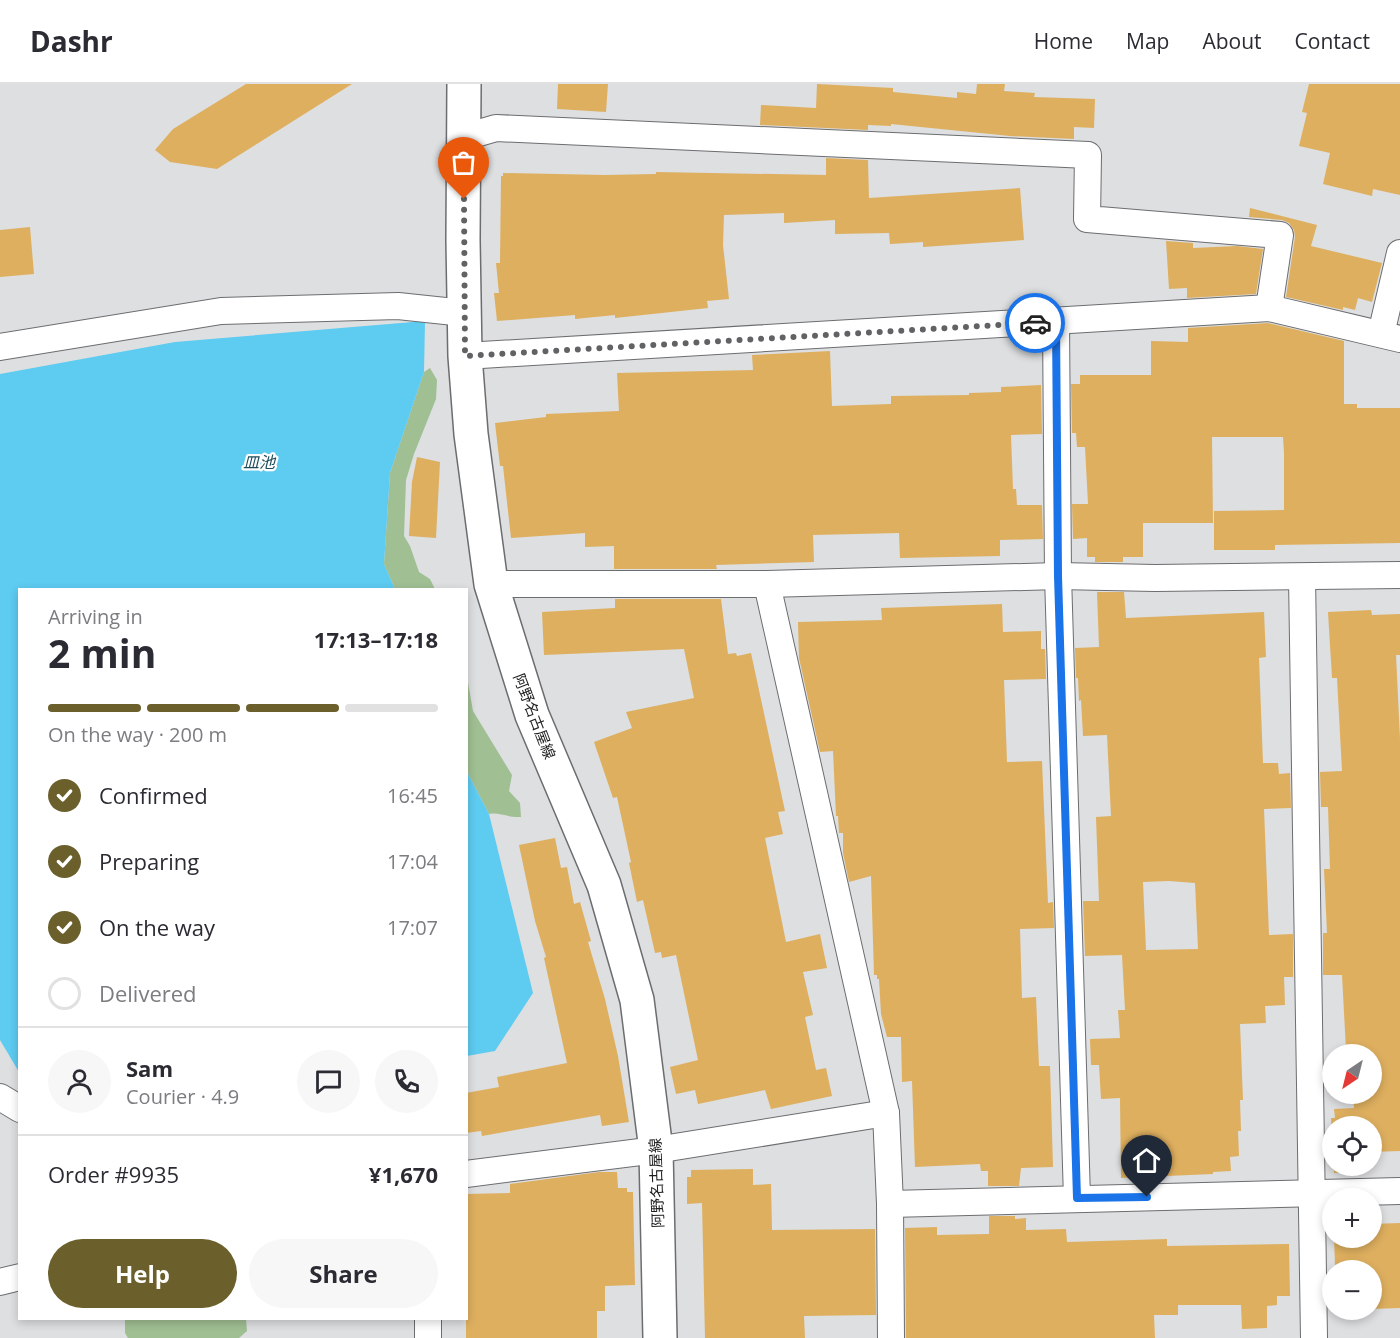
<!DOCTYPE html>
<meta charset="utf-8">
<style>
:root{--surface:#fff;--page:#f7f7f7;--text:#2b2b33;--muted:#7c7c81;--line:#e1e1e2;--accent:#6b5f2c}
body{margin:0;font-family:"Open Sans","Noto Sans JP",sans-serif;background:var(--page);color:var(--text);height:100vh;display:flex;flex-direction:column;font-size:22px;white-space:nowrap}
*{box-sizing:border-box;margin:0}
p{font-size:20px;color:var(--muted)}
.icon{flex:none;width:33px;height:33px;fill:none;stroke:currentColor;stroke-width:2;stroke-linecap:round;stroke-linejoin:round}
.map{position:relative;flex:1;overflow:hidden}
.panel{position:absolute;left:18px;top:504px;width:450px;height:732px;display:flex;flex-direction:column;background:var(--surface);border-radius:0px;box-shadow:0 3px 9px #0003}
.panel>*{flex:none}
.needle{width:39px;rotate:215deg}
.fabs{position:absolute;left:1322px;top:960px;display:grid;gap:12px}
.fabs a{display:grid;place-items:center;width:60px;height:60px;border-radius:50%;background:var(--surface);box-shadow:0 3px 9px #0003;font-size:30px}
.pin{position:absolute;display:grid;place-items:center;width:51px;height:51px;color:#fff;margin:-62px -26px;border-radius:50% 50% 50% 0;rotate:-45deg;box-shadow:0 0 6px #0007}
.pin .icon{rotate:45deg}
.courier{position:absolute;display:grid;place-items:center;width:60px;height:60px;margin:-30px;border:4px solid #1a73e8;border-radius:50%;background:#fff;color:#222;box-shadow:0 2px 8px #0007}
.head em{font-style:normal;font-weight:700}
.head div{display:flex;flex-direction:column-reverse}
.head{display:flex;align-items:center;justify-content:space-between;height:102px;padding:0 30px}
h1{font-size:39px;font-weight:700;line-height:45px}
.bar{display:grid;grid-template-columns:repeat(4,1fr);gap:9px 6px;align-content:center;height:72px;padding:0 30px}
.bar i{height:8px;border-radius:4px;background:var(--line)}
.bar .on{background:var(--accent)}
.bar p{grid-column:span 4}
.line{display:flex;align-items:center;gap:15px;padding:0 30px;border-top:2px solid var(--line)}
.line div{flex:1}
.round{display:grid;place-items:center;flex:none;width:63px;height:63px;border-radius:32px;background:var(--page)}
ol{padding:0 30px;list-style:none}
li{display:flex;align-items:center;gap:18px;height:66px}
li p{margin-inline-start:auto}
li .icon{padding:6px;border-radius:50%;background:var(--accent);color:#fff;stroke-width:4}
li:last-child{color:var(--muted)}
li i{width:33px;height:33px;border:3px solid var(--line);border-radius:50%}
.action{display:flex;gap:12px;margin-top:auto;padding:12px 30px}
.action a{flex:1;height:69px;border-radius:36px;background:var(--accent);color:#fff;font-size:24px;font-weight:700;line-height:69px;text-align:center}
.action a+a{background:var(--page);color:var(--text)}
header{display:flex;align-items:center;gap:36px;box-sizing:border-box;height:84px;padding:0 30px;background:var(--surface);border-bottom:2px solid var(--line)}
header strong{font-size:28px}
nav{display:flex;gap:33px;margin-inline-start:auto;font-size:21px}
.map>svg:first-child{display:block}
</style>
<header>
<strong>Dashr</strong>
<nav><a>Home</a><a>Map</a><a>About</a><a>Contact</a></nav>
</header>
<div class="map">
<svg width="1400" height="1254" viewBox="0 0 1400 1254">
<rect width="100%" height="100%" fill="#dddfe1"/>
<!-- green -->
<g fill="#a0bf93">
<polygon points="430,284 437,296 436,315 414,370 406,396 404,452 410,462 419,488 430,495 435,505 395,505 384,480 390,389 424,288"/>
<path d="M466,587L473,627L512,691L509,707L520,719L521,733C509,734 499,728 489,730L467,688Z"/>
<polygon points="125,1235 246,1235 247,1247 239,1254 128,1254 125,1249"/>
</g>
<!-- water -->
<g fill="#5ecbf1">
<polygon points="425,237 424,288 390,389 384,480 395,505 20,506 19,988 0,956 0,290 175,258"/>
<polygon points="467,688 489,730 533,909 495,967 467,972"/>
</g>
<!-- building -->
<g fill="#deaf5f" fill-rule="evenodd">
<polygon points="246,0 352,0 217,85 170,78 155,66 173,45"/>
<polygon points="558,0 608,0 606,28 557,25"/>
<polygon points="817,0 893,4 893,8 957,14 957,8 976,10 977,0 1005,0 1004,7 1035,9 1034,13 1095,15 1094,44 1074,43 1074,55 1010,52 891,40 891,42 868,41 868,46 760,41 761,21 816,24"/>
<polygon points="1309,0 1400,0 1400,111 1373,105 1372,112 1323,100 1330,69 1299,62 1307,29 1302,28"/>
<polygon points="826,74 868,76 869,114 1020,104 1024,156 923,163 923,158 890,160 889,149 835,150 835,136 784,139 784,129 724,131 723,161 729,215 707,217 708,224 615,234 615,231 575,235 575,231 497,237 494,209 499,209 496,179 500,179 501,92 503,92 503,89 605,91 656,90 656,88 826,91"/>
<polygon points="1250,124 1317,141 1311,162 1382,179 1372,218 1358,214 1355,226 1343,223 1343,226 1286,213 1295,153 1294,146 1289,139 1282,136 1249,133"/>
<polygon points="30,143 34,190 0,193 0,146"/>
<polygon points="1166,157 1193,159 1193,164 1237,162 1263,165 1256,210 1187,214 1187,204 1169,205"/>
<polygon points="1268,239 1344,257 1344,320 1357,320 1357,324 1400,324 1400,459 1275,461 1275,466 1214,466 1214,427 1284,426 1284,369 1283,353 1212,353 1213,439 1143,439 1143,473 1123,473 1123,478 1095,478 1095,473 1087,473 1087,454 1073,455 1072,420 1088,420 1085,363 1077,363 1076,349 1072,349 1071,300 1080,300 1080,291 1151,291 1151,257 1188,258 1188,244"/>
<polygon points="830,267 832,322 891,320 891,312 969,311 969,309 1001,308 1001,303 1041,301 1042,350 1011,351 1013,405 1016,405 1017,421 1042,421 1043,455 1000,456 1000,472 900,474 899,449 813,451 814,478 716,481 717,485 614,485 614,462 585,463 585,449 511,454 503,382 500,382 495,339 546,333 546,330 619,327 617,289 753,286 752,271"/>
<polygon points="417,373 440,378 436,454 409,452 412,398"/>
<path d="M1097,508H1124L1126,534L1264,528L1266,573L1259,574L1263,679H1278L1279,690L1290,689L1291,724L1264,725L1269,851L1293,850V893H1284L1285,921L1265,922L1266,939L1240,940L1243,1016H1240L1241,1047H1238L1239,1072L1230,1073L1231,1087L1213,1088V1090L1121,1094L1120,1014L1101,1015L1099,981H1091L1090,955L1120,954L1118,926H1125L1122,871L1085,872L1083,817H1099L1096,733L1111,732L1107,651L1083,652L1081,616L1079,617L1078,594H1076L1075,564L1099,563ZM1169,797L1195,799L1198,865L1146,866L1143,798Z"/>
<polygon points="615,515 721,515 728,570 736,569 737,572 751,569 785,727 778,728 783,750 765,754 786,858 820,850 827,884 803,888 813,931 805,933 816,986 826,984 832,1012 771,1025 765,1006 698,1020 695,1006 676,1010 670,983 698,976 676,871 662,874 661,868 655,869 643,816 637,818 629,779 631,778 617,713 613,714 594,658 632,644 626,628 694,614 684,565 544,571 542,528 615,524"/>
<polygon points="1002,520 1003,548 1041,547 1041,565 1045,565 1046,595 1004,596 1007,678 1042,677 1048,819 1053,818 1054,844 1020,845 1022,914 1036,913 1039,982 1050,982 1053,1083 1021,1084 1019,1102 988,1102 988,1087 981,1087 980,1080 915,1083 912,997 902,998 901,953 887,953 881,930 879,895 877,895 877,891 874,891 871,792 849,798 843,769 843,749 839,749 838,732 836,732 833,667 820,668 799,574 798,538 882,536 881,524"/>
<polygon points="1371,526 1372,531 1400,530 1400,571 1396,571 1400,655 1400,1067 1371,1068 1371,1042 1332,1042 1332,1049 1331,1034 1335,1034 1334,1025 1354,1024 1353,1010 1371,1010 1371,970 1351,970 1350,966 1346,966 1342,891 1323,891 1323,849 1327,849 1324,785 1330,785 1328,723 1321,723 1320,688 1342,687 1337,594 1332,594 1328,528"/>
<polygon points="555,754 561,784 567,783 574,820 580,818 591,857 588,858 605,915 618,972 629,1038 602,1042 600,1031 482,1052 481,1047 466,1049 466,1009 499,1003 497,993 567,979 544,874 546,873 535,837 519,761"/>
<polygon points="1334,1082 1363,1082 1363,1088 1334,1089"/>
<polygon points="753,1085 753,1101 771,1100 772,1146 875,1145 876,1231 804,1232 805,1254 705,1254 702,1119 687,1120 687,1093 691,1093 691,1086"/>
<polygon points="599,1088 617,1088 618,1104 627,1104 627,1108 633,1108 635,1201 605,1202 605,1227 597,1227 597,1254 466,1254 466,1110 510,1109 510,1100"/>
<polygon points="989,1132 1015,1132 1015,1135 1026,1134 1026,1146 1066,1145 1067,1158 1167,1155 1167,1162 1289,1160 1290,1212 1277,1212 1277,1221 1267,1222 1267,1244 1242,1245 1241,1221 1178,1221 1178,1231 1154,1231 1155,1254 906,1254 905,1144 937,1143 937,1151 989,1150"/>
<polygon points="1400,1139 1400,1224 1371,1225 1371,1186 1355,1186 1356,1180 1335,1181 1334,1154 1371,1154 1371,1140"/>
</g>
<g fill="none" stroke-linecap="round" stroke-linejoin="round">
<defs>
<g id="street">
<polyline points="465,53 496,44 1088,71 1087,135 1280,151 1269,224"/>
<polyline points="1056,238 1058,492 1077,1114"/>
<polyline points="1381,250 1400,169"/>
<polyline points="0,263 221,227 398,222 464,229"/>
<polyline points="465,272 1269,224 1400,255"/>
<polyline points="1302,493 1314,1254"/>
<polyline points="491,500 767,500 1058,492 1155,494 1400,491"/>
<polyline points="767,500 886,1029 890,1120 891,1254"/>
<polyline points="0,1013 20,1025"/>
<polyline points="466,1090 656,1066 886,1029"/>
<polyline points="890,1120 1400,1107"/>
<polyline points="0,1198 20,1193"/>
<polyline points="428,1234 428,1254"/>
</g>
<polyline id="secondary" points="464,0 463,156 465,272 471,350 491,500 532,631 604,801 637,916 656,1066 660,1254"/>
</defs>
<!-- street casing -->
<use href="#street" stroke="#6c6d70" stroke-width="28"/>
<!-- secondary casing -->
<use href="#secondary" stroke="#6c6d70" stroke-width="36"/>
<!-- street -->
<use href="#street" stroke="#fff" stroke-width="26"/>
<!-- secondary -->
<use href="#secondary" stroke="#fff" stroke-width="33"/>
</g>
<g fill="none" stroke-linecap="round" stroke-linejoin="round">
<!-- done -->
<polyline stroke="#606263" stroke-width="6" stroke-dasharray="0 10.8" points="464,115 465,272 1035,239"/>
<!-- route -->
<polyline stroke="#1a73e8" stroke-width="8" points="1035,239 1056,238 1058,492 1077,1114 1147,1113"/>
</g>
<g text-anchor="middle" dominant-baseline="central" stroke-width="4.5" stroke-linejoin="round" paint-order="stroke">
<!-- street labels -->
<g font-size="15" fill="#1d1e1f" stroke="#fff">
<text transform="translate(535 632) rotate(69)">阿野名古屋線</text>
<text transform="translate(656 1099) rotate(-92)">阿野名古屋線</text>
</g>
<!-- water labels -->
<g font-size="16" font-style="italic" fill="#1d4c5c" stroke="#fff">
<text x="259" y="378">皿池</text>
</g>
</g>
</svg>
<div class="fabs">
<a><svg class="needle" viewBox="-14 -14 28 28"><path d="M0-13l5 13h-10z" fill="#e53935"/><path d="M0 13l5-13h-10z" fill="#7c7c81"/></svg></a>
<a><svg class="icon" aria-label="locate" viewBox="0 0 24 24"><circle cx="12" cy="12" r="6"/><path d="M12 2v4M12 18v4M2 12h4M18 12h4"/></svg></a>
<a>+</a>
<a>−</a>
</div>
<div class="pin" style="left:464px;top:115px;background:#ea580c"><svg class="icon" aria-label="bag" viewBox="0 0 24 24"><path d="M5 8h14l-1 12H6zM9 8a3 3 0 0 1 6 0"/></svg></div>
<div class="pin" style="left:1147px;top:1113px;background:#1f2937"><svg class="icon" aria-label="home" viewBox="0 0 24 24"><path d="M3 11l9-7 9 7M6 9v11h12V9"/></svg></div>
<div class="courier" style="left:1035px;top:239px"><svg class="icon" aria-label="car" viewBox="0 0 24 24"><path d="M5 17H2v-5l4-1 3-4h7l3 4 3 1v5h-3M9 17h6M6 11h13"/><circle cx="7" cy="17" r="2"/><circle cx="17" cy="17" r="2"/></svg></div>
<section class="panel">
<div class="head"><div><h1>2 min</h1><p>Arriving in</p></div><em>17:13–17:18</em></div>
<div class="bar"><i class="on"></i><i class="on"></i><i class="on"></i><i></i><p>On the way · 200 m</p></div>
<ol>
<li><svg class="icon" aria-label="check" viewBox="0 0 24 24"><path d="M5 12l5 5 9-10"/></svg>Confirmed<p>16:45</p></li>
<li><svg class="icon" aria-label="check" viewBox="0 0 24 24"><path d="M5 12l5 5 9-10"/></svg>Preparing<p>17:04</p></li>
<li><svg class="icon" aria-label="check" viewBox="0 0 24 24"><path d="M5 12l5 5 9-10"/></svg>On the way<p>17:07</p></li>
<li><i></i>Delivered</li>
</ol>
<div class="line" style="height:108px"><a class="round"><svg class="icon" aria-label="person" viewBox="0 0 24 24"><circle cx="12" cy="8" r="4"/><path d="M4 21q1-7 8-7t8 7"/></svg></a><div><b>Sam</b><p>Courier · 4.9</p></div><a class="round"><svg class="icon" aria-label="chat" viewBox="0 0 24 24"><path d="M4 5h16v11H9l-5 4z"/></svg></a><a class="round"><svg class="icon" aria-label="phone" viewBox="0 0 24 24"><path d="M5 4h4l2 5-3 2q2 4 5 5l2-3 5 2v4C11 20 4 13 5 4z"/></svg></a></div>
<div class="line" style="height:78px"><div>Order #9935</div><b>¥1,670</b></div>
<div class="action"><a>Help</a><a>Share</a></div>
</section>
</div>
